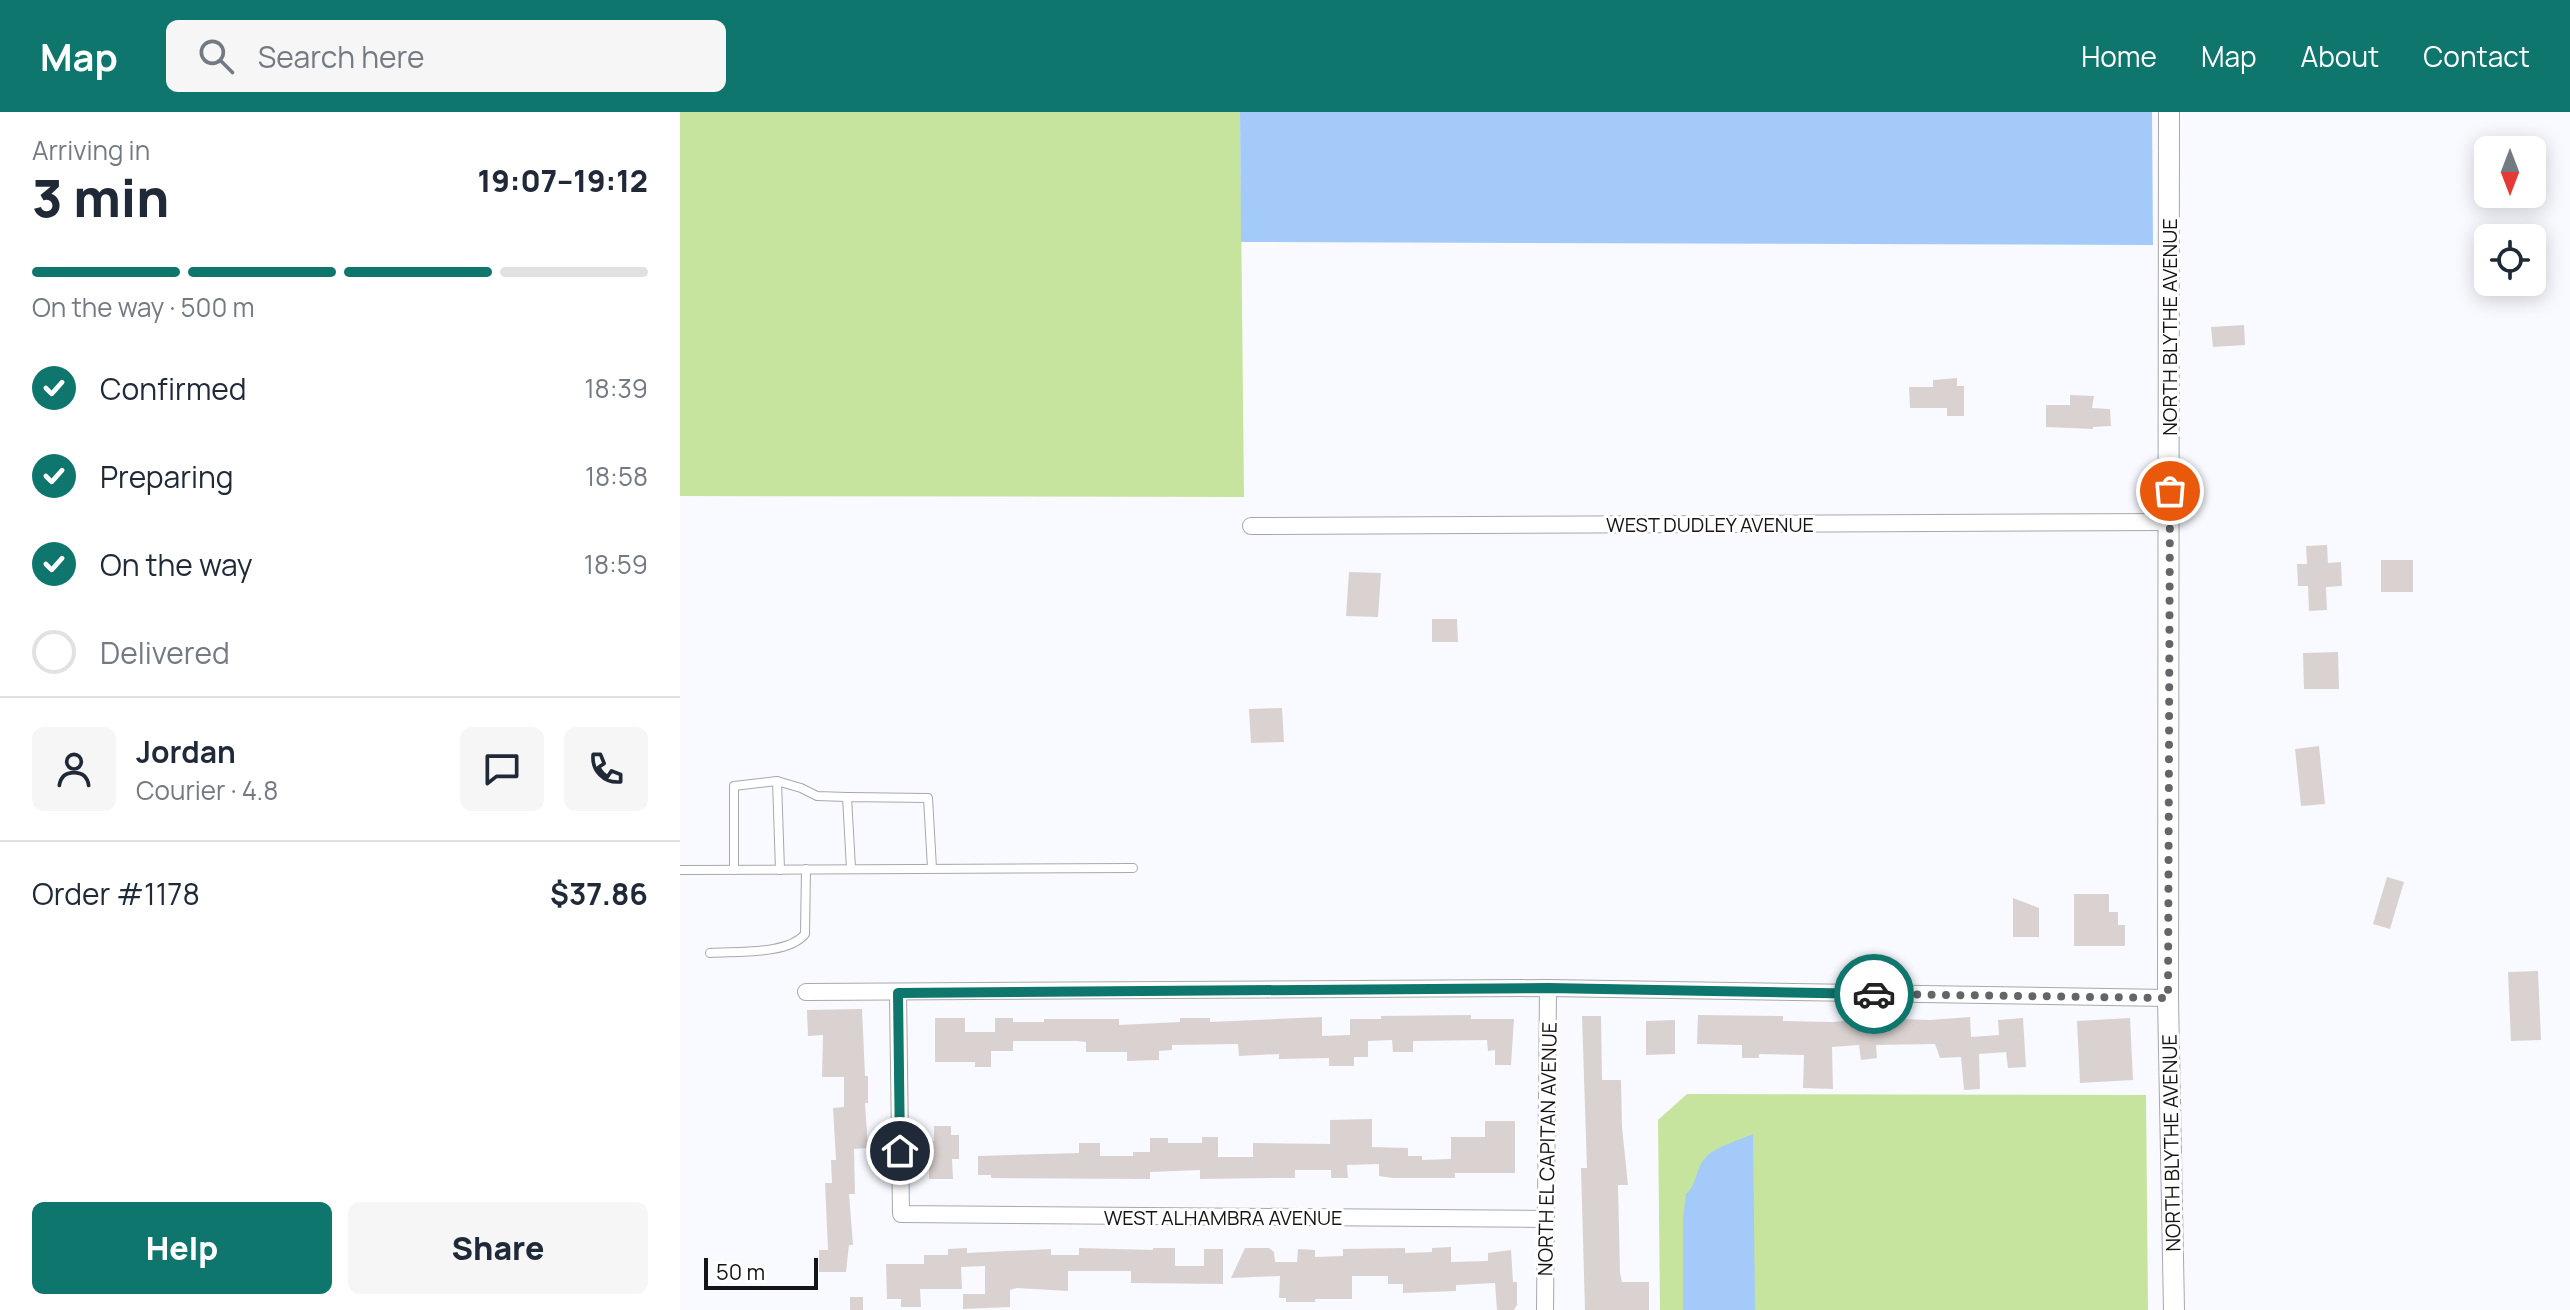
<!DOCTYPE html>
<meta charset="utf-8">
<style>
:root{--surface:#fff;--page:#f6f6f7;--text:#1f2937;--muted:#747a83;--line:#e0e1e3;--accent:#0f766e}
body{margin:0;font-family:Manrope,sans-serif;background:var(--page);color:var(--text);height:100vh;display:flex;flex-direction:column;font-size:30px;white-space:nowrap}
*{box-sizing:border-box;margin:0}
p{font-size:26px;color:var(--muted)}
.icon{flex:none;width:44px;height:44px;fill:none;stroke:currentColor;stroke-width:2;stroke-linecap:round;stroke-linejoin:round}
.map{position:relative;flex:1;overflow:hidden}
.details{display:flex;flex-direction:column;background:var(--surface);width:680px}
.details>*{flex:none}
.needle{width:52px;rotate:180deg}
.tools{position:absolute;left:1794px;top:24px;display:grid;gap:16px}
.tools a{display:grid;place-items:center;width:72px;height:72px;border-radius:12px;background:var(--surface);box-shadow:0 4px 20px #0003;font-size:40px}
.scale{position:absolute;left:24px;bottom:20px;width:114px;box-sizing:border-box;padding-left:8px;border:4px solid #151518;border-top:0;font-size:22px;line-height:28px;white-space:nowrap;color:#151518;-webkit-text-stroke:6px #fff;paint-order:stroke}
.pin{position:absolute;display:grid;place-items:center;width:68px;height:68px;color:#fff;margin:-34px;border:4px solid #fff;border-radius:50%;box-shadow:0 2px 8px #0007}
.courier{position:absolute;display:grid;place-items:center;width:80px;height:80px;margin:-40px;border:6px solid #0f766e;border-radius:50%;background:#fff;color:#222;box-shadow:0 2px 10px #0007}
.headline em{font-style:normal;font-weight:800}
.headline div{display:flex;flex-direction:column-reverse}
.headline{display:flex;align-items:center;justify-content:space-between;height:136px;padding:0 32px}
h1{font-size:52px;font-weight:800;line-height:60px}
.bar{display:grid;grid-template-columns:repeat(4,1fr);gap:12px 8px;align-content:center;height:96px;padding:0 32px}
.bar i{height:10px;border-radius:6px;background:var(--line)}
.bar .current{background:var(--accent)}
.bar p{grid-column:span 4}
.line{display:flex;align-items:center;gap:20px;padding:0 32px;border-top:2px solid var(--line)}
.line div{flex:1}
.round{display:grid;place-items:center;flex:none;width:84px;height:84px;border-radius:12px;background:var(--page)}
ol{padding:0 32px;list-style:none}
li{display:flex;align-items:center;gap:24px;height:88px}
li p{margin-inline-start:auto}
li .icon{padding:8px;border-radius:50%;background:var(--accent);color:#fff;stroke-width:4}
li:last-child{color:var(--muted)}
li i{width:44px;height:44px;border:4px solid var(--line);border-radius:50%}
.cta{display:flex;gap:16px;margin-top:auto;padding:16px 32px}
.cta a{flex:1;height:92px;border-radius:12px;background:var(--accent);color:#fff;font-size:32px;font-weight:800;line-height:92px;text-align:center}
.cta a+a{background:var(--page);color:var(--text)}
header{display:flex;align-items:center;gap:48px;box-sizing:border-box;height:112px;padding:0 40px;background:var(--accent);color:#fff}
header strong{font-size:38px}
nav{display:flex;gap:44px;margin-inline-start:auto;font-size:28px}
.search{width:560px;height:72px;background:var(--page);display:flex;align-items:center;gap:20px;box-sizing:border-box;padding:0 28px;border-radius:12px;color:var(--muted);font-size:30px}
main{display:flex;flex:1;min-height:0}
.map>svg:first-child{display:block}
</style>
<header>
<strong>Map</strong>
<div class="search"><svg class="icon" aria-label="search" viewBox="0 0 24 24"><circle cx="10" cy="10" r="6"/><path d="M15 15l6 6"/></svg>Search here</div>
<nav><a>Home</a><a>Map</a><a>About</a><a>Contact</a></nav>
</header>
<main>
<section class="details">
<div class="headline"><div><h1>3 min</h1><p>Arriving in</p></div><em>19:07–19:12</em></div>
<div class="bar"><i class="current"></i><i class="current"></i><i class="current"></i><i></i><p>On the way · 500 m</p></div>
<ol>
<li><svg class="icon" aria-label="check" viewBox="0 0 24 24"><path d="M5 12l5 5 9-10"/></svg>Confirmed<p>18:39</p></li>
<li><svg class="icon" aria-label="check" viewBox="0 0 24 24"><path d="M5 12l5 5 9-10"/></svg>Preparing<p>18:58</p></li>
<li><svg class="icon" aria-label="check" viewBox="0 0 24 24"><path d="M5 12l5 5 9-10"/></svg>On the way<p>18:59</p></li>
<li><i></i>Delivered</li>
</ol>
<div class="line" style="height:144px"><a class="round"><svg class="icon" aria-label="person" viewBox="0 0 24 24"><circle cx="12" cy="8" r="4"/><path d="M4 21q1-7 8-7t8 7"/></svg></a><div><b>Jordan</b><p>Courier · 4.8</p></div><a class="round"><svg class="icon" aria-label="chat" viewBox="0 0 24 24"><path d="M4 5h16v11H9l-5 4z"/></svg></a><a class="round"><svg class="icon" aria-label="phone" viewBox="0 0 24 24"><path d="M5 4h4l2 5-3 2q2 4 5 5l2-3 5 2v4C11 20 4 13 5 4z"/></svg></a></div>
<div class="line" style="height:104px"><div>Order #1178</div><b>$37.86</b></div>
<div class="cta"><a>Help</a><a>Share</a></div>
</section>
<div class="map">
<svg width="1890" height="1198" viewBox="0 0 1890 1198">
<rect width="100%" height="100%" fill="#f8faff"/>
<!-- green -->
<g fill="#c6e49e">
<polygon points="0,0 560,0 564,385 0,384"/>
<polygon points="1007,982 1466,983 1468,1198 980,1198 978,1008"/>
</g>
<!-- water -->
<g fill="#a3caf8">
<polygon points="560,0 1472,0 1473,133 561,130"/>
<path d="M1073,1022L1075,1198H1003V1106L1006,1082C1018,1072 1015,1055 1027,1044C1034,1036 1062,1027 1073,1022Z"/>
</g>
<!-- building -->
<g fill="#dad2d1">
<polygon points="1564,213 1565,233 1533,235 1531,215"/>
<polygon points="1277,266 1277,274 1284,274 1284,304 1267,304 1267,296 1230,296 1229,275 1253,275 1253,268"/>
<polygon points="1390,283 1414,284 1412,296 1430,297 1431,314 1413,315 1413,317 1366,315 1366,293 1390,293"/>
<polygon points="1647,433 1648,451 1661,450 1662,474 1646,475 1647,498 1629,499 1628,474 1618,474 1617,452 1627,452 1626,434"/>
<rect x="1701" y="448" width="32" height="32"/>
<polygon points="669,460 701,461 698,505 666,504"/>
<polygon points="752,507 777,507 778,530 752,530"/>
<polygon points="1658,540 1659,577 1624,577 1623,541"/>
<polygon points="602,596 604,630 571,631 569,597"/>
<polygon points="1639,634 1645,692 1621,694 1615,637"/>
<polygon points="1707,765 1724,770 1710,817 1693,812"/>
<polygon points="1394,782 1429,782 1429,800 1438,800 1438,813 1445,813 1445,834 1394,834"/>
<polygon points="1333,786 1359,796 1359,825 1333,825"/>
<polygon points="1858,859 1861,928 1831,929 1828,860"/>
<polygon points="182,897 185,964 188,964 188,991 185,991 188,1036 174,1037 175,1082 169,1082 173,1133 169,1133 166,1160 139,1160 139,1138 148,1138 145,1071 152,1071 151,1048 156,1048 153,996 164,995 164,965 142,965 143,923 128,924 127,898"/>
<polygon points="791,903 791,907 834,907 831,953 815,953 815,938 808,939 807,928 733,929 733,940 713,940 712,928 688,929 688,945 674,945 674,954 649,954 649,946 599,947 599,942 559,944 558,932 492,933 492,938 479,939 479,948 447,949 447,940 406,940 406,930 397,929 333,929 333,939 311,939 311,955 295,955 295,950 255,950 255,906 285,906 285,920 315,920 315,906 333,906 333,910 364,910 364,907 439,907 439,913 500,910 500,906 530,906 530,910 642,905 642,924 670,923 670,907 701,907 701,904"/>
<polygon points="1018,903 1103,904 1103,909 1152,910 1194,906 1250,908 1290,905 1291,925 1319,923 1318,908 1343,906 1346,955 1328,956 1326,940 1299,942 1300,977 1284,978 1281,945 1260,946 1255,932 1196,933 1197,946 1181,948 1179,933 1152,935 1153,977 1123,976 1124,943 1079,942 1079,946 1062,946 1062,933 1017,932"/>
<polygon points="902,904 921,904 922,968 941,968 942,1015 948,1073 938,1073 940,1161 942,1170 969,1170 969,1198 905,1198 901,1056 907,1056"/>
<polygon points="1450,906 1453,968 1400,971 1397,909"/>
<polygon points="995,908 995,942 966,943 966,909"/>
<polygon points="692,1007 692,1035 728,1036 728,1044 742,1044 742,1048 771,1047 771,1025 805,1025 805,1009 835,1009 835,1061 775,1061 775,1066 713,1066 699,1064 699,1052 667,1053 668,1066 651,1066 651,1058 615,1058 615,1066 598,1066 520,1067 520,1058 470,1060 470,1067 311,1066 311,1063 298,1063 298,1044 399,1041 399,1031 420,1031 420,1044 453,1044 453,1040 470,1040 470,1026 488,1026 488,1031 522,1031 522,1025 538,1025 538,1045 573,1045 573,1031 650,1032 650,1008"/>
<polygon points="254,1014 271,1014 271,1023 279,1023 279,1047 272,1047 273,1067 249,1067 249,1038 251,1038 251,1029 254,1029"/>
<polygon points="771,1135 771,1150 808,1149 808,1141 831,1138 833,1170 837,1170 837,1193 834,1198 817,1198 815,1171 776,1173 776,1179 723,1181 723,1172 708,1172 708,1164 672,1164 672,1187 635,1187 635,1190 606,1190 606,1186 599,1186 600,1164 551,1166 565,1136 589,1136 594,1140 595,1150 617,1150 618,1137 635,1138 635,1145 663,1144 663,1137 725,1136 725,1141 752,1140 752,1136"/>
<polygon points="287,1136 287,1141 371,1137 371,1143 399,1143 399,1136 473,1138 473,1136 495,1136 495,1154 524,1154 524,1137 543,1137 543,1172 451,1171 451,1159 388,1159 388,1179 337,1176 330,1178 330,1195 283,1197 283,1182 305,1182 305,1154 281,1155 282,1177 240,1177 241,1195 221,1195 221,1187 207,1187 206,1152 244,1152 244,1143 268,1143 268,1137"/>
<rect x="170" y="1185" width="13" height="13"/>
</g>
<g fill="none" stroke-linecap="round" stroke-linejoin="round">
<defs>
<g id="service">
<polyline points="97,669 100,758"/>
<polyline points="171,756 167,685 248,686 252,756"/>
<polyline points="0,758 453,756"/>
<polyline points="54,758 54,674 97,669 121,676 137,684 167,685"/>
<path d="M30,841C57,839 108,843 125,822L126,757"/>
</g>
<g id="minor">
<polyline points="571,414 1490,410"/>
<polyline points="126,880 868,876 1488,886"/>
<polyline points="218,881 221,1102 865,1107"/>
<polyline points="865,1198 868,876"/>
</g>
<polyline id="tertiary" points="1489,0 1488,886 1494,1198"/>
</defs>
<!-- service casing -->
<use href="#service" stroke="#a6a8ae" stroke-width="10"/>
<!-- minor casing -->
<use href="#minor" stroke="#a6a8ae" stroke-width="18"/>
<!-- tertiary casing -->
<use href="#tertiary" stroke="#a6a8ae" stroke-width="22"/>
<!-- service -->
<use href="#service" stroke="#fff" stroke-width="8"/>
<!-- minor -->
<use href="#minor" stroke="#fff" stroke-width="16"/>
<!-- tertiary -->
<use href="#tertiary" stroke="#fff" stroke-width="20"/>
</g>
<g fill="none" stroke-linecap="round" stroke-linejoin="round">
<!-- done -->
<polyline stroke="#646569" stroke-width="8" stroke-dasharray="0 14.4" points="1194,882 1488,886 1490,379"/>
<!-- route -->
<polyline stroke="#0f766e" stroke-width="10" points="220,1039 218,881 868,876 1194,882"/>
</g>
<g text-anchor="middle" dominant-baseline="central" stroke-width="6" stroke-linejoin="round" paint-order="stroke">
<!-- street labels -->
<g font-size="20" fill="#151518" stroke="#fff">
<text transform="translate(1489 215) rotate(-90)">NORTH BLYTHE AVENUE</text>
<text x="1030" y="412">WEST DUDLEY AVENUE</text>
<text transform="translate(1491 1031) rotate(-91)">NORTH BLYTHE AVENUE</text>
<text transform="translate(867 1037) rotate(-89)">NORTH EL CAPITAN AVENUE</text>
<text x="543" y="1105">WEST ALHAMBRA AVENUE</text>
</g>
</g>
</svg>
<div class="tools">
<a><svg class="needle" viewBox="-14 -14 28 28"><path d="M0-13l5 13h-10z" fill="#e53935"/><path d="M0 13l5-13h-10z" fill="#747a83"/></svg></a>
<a><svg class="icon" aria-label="locate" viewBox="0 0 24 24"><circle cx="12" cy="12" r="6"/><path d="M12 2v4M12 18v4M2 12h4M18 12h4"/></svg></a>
</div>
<div class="scale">50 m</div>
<div class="pin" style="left:1490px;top:379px;background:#ea580c"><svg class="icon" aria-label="bag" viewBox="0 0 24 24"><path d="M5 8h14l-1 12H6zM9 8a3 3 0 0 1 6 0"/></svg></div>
<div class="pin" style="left:220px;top:1039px;background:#1f2937"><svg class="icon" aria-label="home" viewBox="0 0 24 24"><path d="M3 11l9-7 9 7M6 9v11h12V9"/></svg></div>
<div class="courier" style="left:1194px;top:882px"><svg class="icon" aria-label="car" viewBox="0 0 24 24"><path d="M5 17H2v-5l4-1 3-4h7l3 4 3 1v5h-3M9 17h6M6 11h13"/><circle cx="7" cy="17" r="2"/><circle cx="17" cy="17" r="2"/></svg></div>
</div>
</main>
